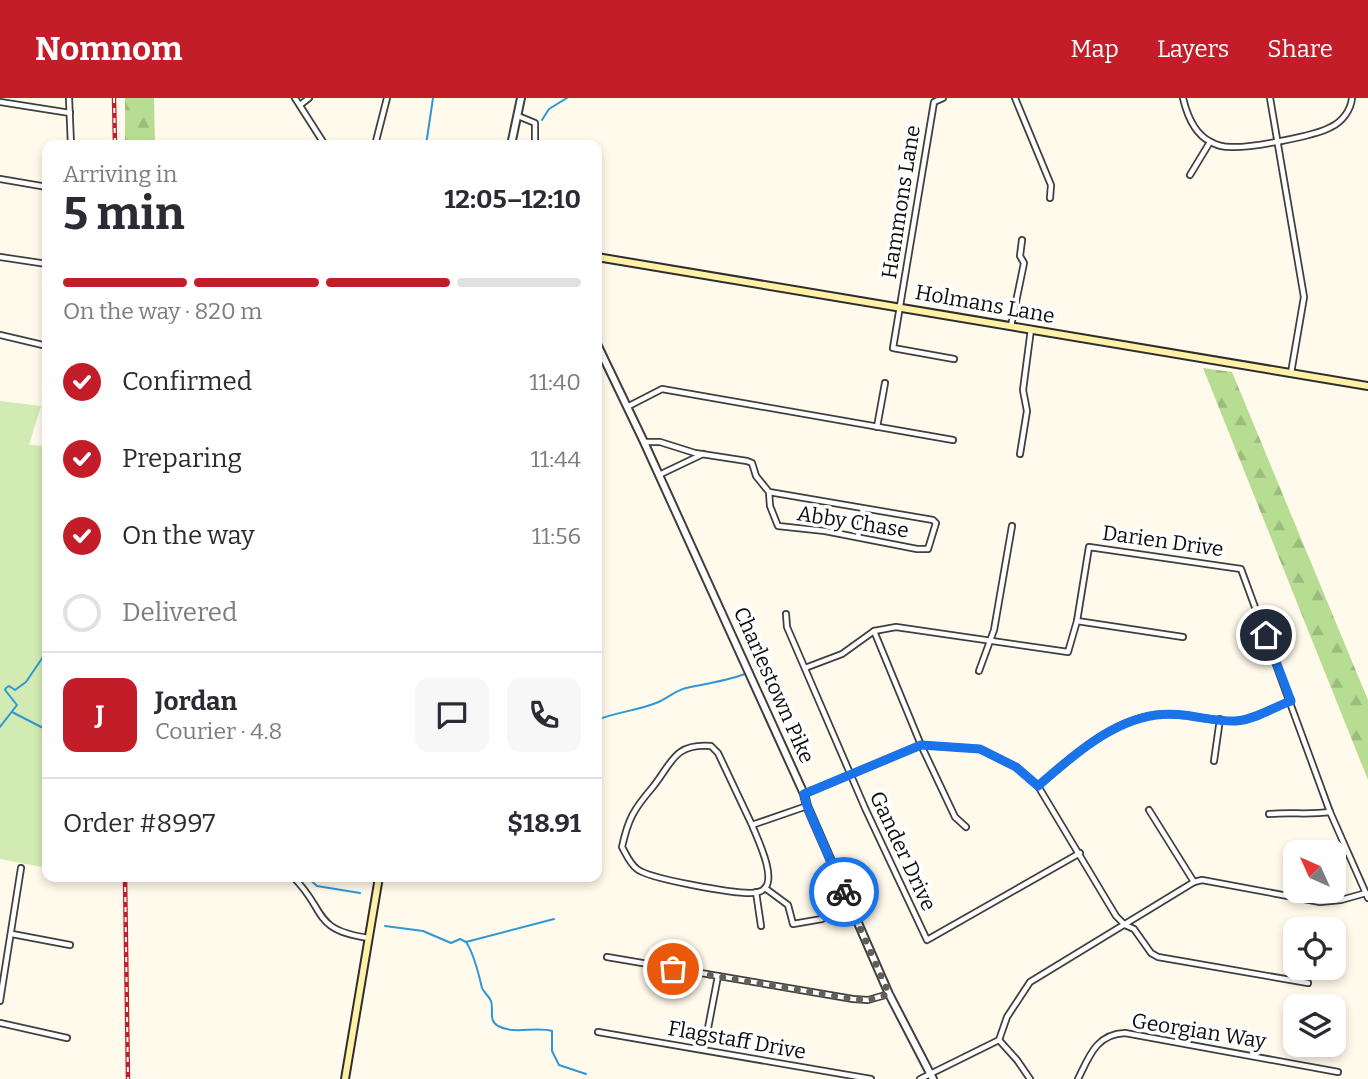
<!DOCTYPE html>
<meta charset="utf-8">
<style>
:root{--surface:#fff;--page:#f7f7f7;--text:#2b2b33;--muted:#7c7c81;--line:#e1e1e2;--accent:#c31d2a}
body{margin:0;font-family:Bitter,serif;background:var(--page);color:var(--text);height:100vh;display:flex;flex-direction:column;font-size:26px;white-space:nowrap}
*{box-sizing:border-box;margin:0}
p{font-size:23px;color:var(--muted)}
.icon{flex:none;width:38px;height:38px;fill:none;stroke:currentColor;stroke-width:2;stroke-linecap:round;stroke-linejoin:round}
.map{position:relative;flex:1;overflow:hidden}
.sheet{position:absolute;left:42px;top:42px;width:560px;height:742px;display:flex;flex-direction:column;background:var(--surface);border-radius:14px;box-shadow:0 4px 10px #0003}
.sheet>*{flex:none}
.needle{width:46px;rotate:315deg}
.controls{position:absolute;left:1283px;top:742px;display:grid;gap:14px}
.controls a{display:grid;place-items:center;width:63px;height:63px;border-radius:14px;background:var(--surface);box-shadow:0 4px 10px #0003;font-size:35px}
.pin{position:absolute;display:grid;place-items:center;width:60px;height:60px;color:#fff;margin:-30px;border:4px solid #fff;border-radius:50%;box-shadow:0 2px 7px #0007}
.courier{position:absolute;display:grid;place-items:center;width:70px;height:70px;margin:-35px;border:5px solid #1a73e8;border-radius:50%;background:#fff;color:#222;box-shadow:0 2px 9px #0007}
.summary em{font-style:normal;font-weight:700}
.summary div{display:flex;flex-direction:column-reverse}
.summary{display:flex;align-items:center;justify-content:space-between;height:119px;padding:0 21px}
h1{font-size:46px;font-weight:700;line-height:52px}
.bar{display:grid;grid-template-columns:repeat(4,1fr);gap:10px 7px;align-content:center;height:84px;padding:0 21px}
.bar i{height:9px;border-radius:5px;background:var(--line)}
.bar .selected{background:var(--accent)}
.bar p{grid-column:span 4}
.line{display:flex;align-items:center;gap:18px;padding:0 21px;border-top:2px solid var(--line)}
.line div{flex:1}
.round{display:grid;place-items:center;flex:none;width:74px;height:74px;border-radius:14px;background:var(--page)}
ol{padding:0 21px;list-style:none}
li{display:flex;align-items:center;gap:21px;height:77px}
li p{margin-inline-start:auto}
li .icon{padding:7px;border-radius:50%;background:var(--accent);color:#fff;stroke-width:4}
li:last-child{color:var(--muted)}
li i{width:38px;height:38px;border:4px solid var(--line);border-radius:50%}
header{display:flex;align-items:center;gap:42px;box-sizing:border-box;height:98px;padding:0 35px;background:var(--accent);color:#fff}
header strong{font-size:33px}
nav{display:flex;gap:38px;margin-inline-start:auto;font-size:24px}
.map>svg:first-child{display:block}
</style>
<header>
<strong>Nomnom</strong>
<nav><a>Map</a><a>Layers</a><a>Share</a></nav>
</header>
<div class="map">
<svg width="1368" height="981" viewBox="0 0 1368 981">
<defs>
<pattern id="forest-firs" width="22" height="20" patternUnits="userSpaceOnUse" patternTransform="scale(1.75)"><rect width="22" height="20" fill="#b6dd91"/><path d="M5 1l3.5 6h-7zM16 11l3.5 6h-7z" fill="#9bbc7c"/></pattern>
</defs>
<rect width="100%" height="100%" fill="#fffaeb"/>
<!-- forest -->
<g fill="url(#forest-firs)">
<polygon points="125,0 154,0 155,47 125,47"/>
<polygon points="1203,270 1232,274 1368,602 1368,682"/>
</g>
<!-- park -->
<polygon fill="#d2ebb3" points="0,303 41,308 29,347 47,348 47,770 0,761"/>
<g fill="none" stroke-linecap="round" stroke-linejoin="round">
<!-- stream -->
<g stroke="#2f98d4" stroke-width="2">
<polyline points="542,22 549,11 567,0"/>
<polyline points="426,47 433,0"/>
<polyline points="12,614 47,632"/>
<path d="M597,622C616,614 636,613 656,605C667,601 674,593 686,590C705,586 726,583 745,576"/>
<polyline points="0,629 17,607 5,592 6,590 9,588 15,592 26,584 47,553"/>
<polyline points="307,779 317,788 360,795"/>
<polyline points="385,828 423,833 451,845 460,841 466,844 554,821"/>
<path d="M466,844C473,854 479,877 482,890C484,895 489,898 491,903C494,912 488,922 498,928C515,937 535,928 552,933V953L559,967L586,976"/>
</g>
<defs>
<g id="minor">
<polyline points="69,0 71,47"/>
<polyline points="295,0 325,47"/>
<polyline points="943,0 934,4 893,250 954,261"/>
<polyline points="1015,0 1051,87 1050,100"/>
<path d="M1183,0C1187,17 1194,36 1211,44C1216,47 1225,49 1231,49C1251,50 1315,38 1331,29C1342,24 1351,12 1352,0"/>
<polyline points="1270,0 1304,199 1291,275"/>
<polyline points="0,4 70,15"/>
<polyline points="300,7 309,0"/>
<polyline points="518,18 535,25 535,47"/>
<polyline points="375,47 387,0"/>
<polyline points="1190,77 1210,44"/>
<polyline points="0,81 47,89"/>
<polyline points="0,159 47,166"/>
<polyline points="1011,228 1024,165 1020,158 1022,142"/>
<polyline points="0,237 47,248"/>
<polyline points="627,309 662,291 953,342"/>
<polyline points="877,329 885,285"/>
<polyline points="644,344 660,344 695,355 747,363 752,365 756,378 769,394 933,422 936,425 928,451 917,451 825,433 778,428 770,408 769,394"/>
<polyline points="1020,356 1027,313 1023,292 1031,231"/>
<polyline points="659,377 703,356"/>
<polyline points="858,439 863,411"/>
<polyline points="786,516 787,529 865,710 927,842 1080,755"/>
<polyline points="1077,523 1183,539"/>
<polyline points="874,533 921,647 955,719 966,729"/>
<polyline points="805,570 842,556 874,533 896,529 1068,554 1077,523 1089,449 1241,471 1330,714 1368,800"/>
<polyline points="979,573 994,532 1012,428"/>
<polyline points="1214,663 1220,621"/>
<path d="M1038,688C1071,660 1110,623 1155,617C1183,613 1209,624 1236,623C1254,622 1274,609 1291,603"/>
<polyline points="804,696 921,647 980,651 1016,669 1038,688 1116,818 1125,827 1134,831 1151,855 1158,859 1308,885"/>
<polyline points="1149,712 1194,784"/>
<path d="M1269,716C1290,714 1309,717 1330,714"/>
<path d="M752,727C757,740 776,778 765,790C762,794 754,795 750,795C732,795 649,781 637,771C630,766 626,756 622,749C628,721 634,711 652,690C672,666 673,645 711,648L718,655L752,727L807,708"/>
<path d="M293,779C327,812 311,832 369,840"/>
<polyline points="765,790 788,807 793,826 822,821"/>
<polyline points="756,794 761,828"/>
<polyline points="12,836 70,847"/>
<polyline points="607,859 853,901 868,902 889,896"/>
<polyline points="0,903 21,770"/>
<polyline points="0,925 67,940"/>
<polyline points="598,934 871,981"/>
<polyline points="999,942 1017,962 1030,981"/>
<polyline points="704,951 718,878"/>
<polyline points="920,981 999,942 1007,919 1030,884 1194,784 1202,782 1320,804 1341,802 1366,795"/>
<path d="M1078,981C1089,959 1096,936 1125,935L1338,974"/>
</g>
<g id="tertiary">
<polyline points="511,47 521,0"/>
<polyline points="597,246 644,344 804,696 807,708 889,896 933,981"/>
</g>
<g id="secondary">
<polyline points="597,159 1368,288"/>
<polyline points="345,981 379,779"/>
</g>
</defs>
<!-- minor casing -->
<use href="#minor" stroke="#3f3f3f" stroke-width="8"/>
<!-- tertiary casing -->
<use href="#tertiary" stroke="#3f3f3f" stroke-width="10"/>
<!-- secondary casing -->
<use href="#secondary" stroke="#2e2e2e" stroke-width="10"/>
<!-- minor -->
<use href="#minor" stroke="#fff" stroke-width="4.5"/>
<!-- tertiary -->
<use href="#tertiary" stroke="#fff" stroke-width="6"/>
<!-- secondary -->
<use href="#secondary" stroke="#fff2a6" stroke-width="6"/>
<defs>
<g id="rail">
<polyline points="114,0 115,47"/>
<polyline points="125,779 128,981"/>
</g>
</defs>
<!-- rail casing -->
<use href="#rail" stroke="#c31d2a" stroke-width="4.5"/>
<!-- rail -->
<use href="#rail" stroke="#fff" stroke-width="2" stroke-dasharray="5" stroke-linecap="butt"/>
</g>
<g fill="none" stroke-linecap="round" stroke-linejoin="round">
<!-- done -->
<polyline stroke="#615f5a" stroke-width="7" stroke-dasharray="0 12.6" points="673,871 853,901 868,902 889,896 844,794"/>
<!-- route -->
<path stroke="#1a73e8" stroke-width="9" d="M844,794L807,708L804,696L921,647L980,651L1016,669L1038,688C1071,659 1111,623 1156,617C1183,613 1209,624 1236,623C1254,622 1274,609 1291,603L1266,537"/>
</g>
<g text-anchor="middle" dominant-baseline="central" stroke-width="7" stroke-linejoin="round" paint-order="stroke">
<!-- street labels -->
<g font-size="21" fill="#0c0c0c" stroke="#fff">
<text transform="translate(901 104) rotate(-81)">Hammons Lane</text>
<text transform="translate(985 206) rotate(10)">Holmans Lane</text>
<text transform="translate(853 424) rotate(9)">Abby Chase</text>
<text transform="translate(1163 443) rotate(8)">Darien Drive</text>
<text transform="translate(774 587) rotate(66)">Charlestown Pike</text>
<text transform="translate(903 753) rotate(65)">Gander Drive</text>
<text transform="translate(1199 933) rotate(9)">Georgian Way</text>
<text transform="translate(737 942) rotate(10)">Flagstaff Drive</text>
</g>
</g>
</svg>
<div class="controls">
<a><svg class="needle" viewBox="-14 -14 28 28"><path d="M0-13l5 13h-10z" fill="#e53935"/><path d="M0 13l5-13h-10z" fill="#7c7c81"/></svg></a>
<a><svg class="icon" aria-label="locate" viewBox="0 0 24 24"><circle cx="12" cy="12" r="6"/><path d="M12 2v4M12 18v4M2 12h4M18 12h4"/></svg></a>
<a><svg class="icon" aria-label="layers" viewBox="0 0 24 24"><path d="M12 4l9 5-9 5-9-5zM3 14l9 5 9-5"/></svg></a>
</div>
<div class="pin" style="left:673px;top:871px;background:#ea580c"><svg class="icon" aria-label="bag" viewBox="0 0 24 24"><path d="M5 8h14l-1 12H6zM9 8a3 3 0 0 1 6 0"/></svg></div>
<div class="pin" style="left:1266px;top:537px;background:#1f2937"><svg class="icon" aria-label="home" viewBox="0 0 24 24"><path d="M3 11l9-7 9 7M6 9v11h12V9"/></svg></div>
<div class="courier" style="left:844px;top:794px"><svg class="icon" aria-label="bike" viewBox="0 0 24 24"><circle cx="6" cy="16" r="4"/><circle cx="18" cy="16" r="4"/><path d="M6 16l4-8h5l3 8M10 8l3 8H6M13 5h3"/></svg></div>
<section class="sheet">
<div class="summary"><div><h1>5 min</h1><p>Arriving in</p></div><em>12:05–12:10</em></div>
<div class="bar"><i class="selected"></i><i class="selected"></i><i class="selected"></i><i></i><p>On the way · 820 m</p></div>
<ol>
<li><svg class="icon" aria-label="check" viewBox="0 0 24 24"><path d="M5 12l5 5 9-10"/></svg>Confirmed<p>11:40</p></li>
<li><svg class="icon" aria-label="check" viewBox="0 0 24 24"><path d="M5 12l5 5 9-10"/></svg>Preparing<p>11:44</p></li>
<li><svg class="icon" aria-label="check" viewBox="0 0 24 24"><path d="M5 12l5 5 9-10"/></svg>On the way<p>11:56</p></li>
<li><i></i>Delivered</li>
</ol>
<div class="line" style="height:126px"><b class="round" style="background:var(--accent);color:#fff">J</b><div><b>Jordan</b><p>Courier · 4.8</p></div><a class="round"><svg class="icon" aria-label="chat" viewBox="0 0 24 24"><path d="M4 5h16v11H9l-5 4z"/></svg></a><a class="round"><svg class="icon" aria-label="phone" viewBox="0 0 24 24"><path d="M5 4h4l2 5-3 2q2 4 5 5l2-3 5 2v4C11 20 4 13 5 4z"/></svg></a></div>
<div class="line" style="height:91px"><div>Order #8997</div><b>$18.91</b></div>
</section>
</div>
